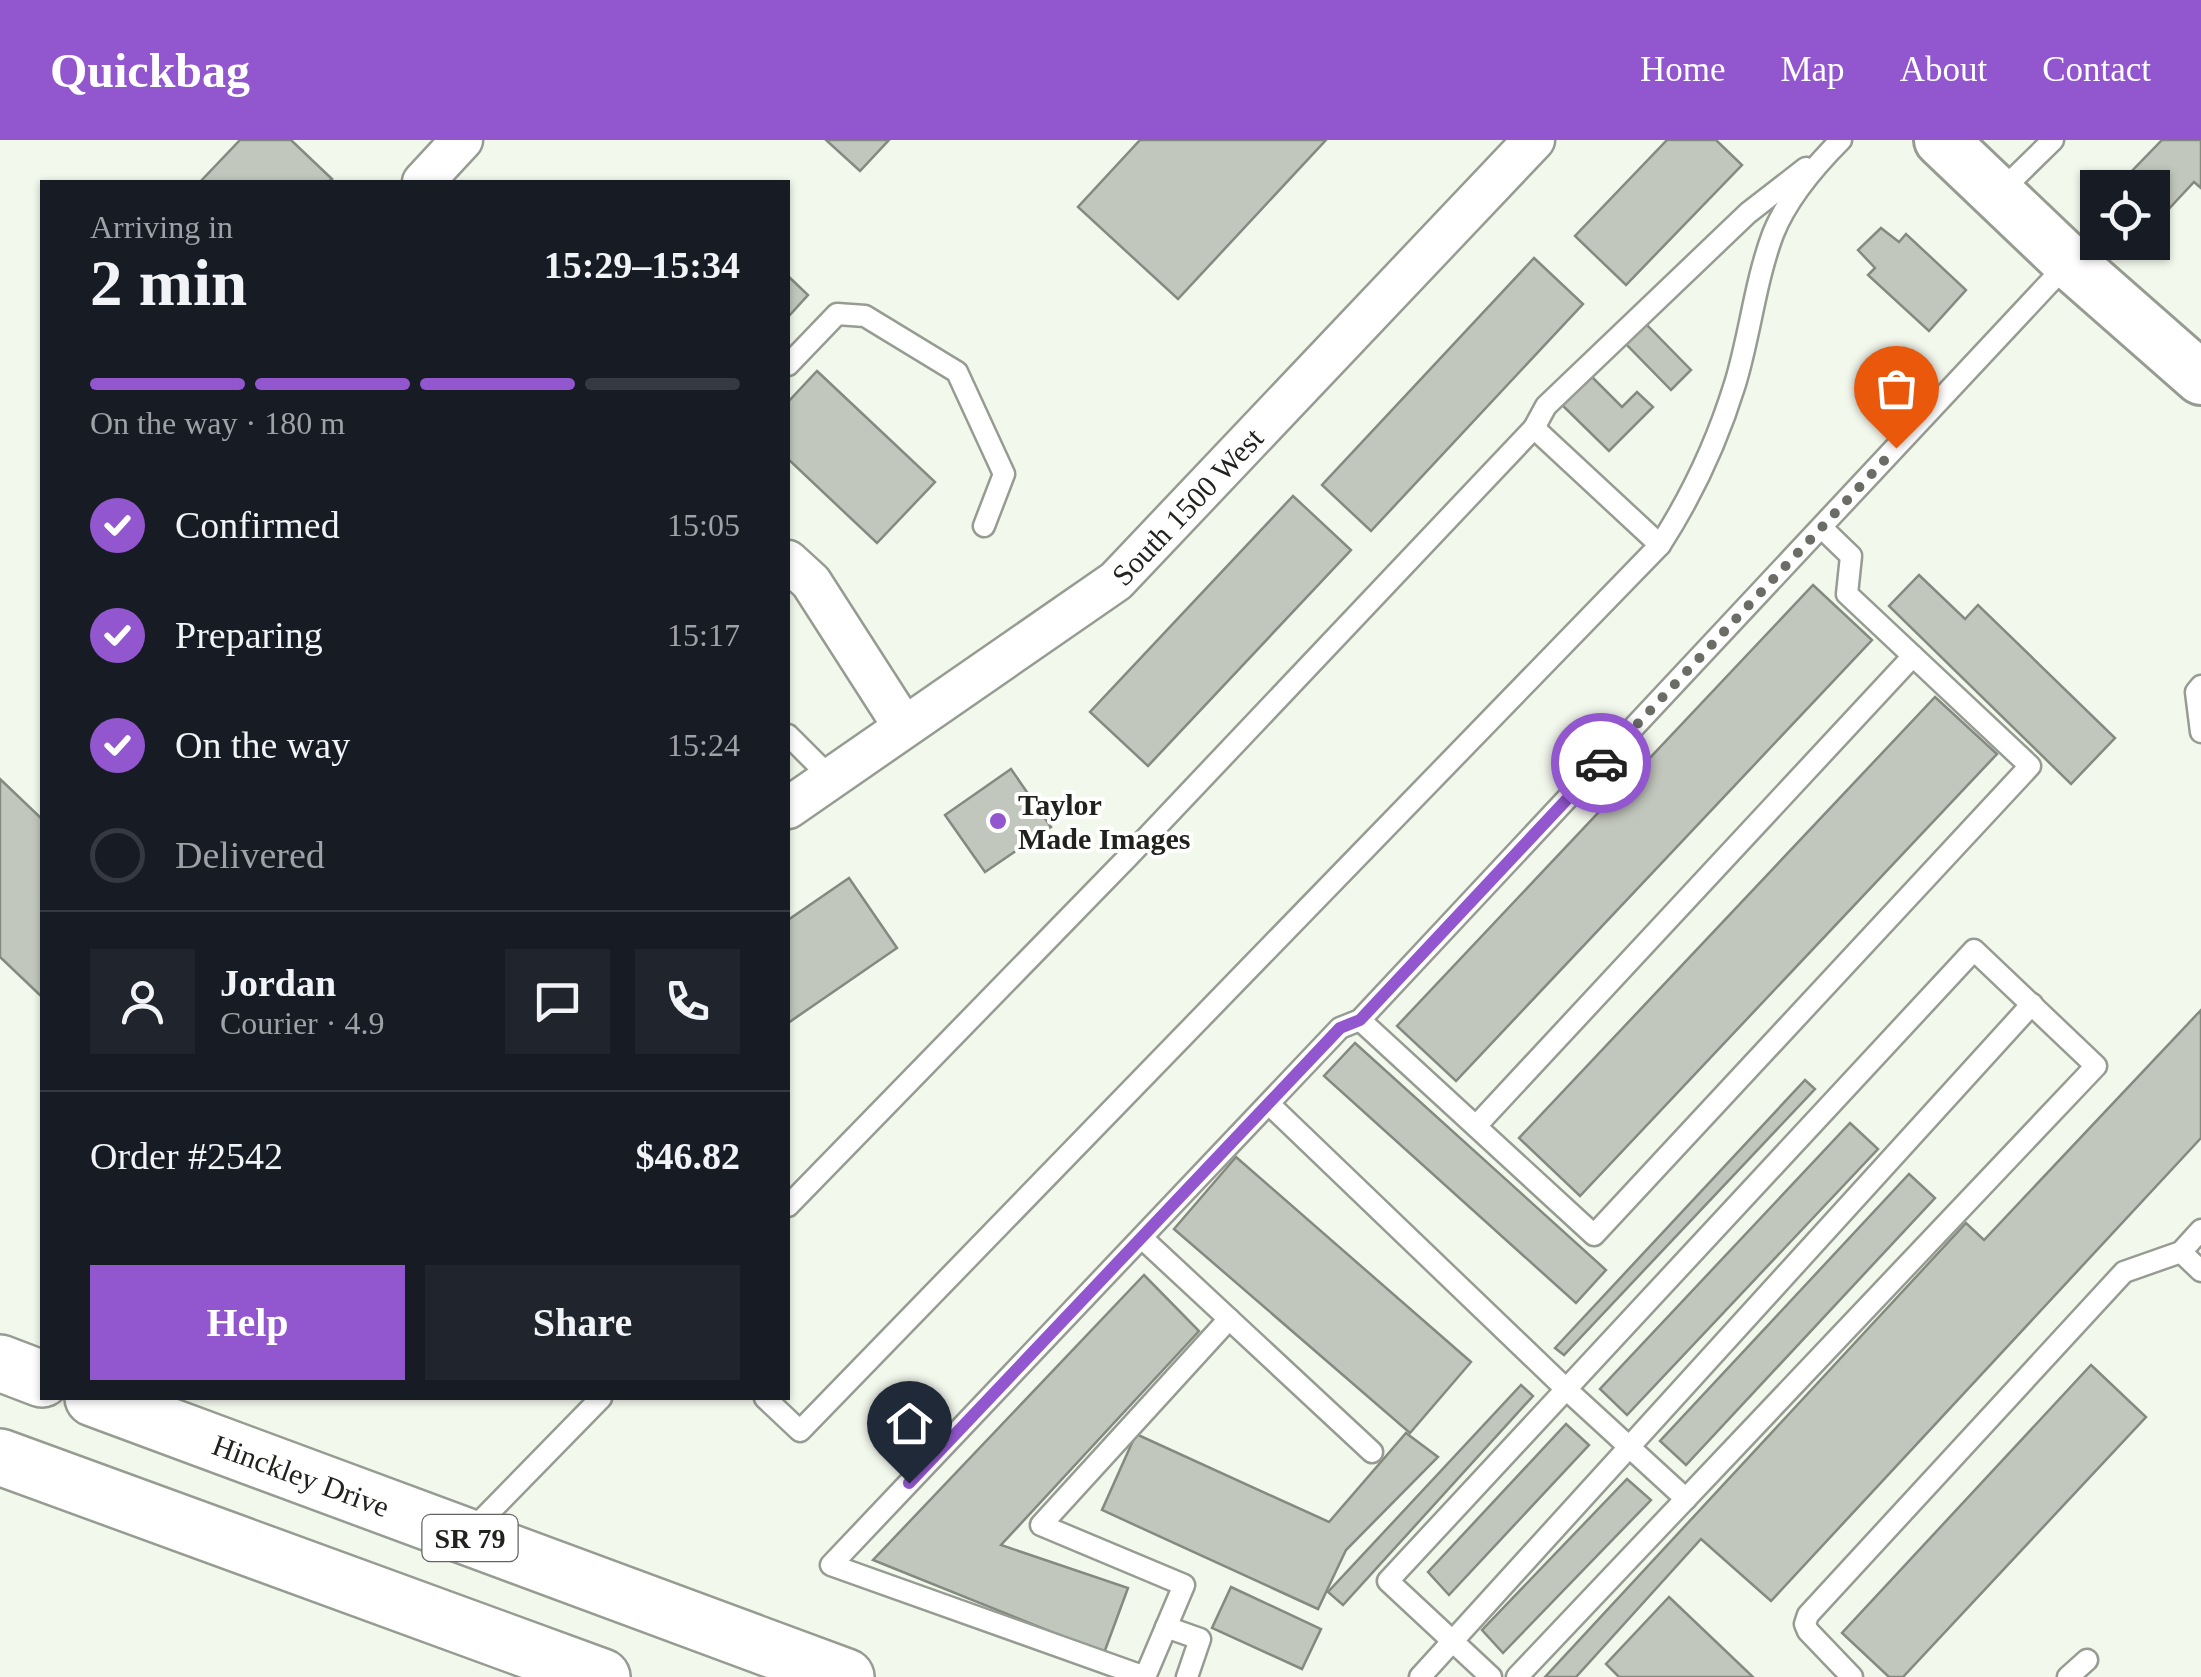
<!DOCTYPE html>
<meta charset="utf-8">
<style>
:root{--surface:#171b24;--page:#20242c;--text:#f1f3f6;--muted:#9ea1a6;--line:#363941;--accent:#9257ce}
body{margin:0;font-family:Georgia,serif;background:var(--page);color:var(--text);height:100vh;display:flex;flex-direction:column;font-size:38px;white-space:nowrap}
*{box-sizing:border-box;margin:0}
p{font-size:32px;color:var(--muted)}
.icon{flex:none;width:55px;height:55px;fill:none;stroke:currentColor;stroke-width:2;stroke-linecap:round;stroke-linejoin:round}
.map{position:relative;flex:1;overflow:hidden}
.details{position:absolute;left:40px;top:40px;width:750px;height:1220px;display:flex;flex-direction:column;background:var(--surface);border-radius:0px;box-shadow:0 2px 8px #0004}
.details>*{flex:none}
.controls{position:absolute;left:2080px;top:30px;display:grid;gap:20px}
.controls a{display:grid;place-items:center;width:90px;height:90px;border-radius:0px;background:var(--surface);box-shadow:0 2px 8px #0004;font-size:50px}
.pin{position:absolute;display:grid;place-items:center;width:85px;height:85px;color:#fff;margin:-102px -42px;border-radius:50% 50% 50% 0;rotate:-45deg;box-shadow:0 0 10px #0007}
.pin .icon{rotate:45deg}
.courier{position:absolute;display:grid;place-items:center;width:100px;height:100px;margin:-50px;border:8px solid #9257ce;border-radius:50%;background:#fff;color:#222;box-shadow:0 2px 12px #0007}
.head em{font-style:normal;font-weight:800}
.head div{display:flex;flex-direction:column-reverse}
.head{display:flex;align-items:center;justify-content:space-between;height:170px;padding:0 50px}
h1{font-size:65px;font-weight:800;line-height:75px}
.bar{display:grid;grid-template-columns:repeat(4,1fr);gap:15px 10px;align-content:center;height:120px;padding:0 50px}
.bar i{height:12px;border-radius:8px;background:var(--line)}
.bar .current{background:var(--accent)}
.bar p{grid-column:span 4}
.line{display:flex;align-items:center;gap:25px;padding:0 50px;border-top:2px solid var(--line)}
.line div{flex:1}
.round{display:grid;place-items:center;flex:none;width:105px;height:105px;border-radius:0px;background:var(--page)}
ol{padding:0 50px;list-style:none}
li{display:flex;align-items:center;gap:30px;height:110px}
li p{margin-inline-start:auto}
li .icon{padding:10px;border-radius:50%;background:var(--accent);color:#fff;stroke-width:4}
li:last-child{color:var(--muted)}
li i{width:55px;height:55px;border:5px solid var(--line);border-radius:50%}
.primary-button{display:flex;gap:20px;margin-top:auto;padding:20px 50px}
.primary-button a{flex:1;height:115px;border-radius:0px;background:var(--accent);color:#fff;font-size:40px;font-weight:800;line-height:115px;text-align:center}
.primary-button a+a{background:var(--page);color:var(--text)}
header{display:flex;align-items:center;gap:60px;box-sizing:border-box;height:140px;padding:0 50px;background:var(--accent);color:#fff}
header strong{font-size:48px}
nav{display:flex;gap:55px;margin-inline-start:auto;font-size:35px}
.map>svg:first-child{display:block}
</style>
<header>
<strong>Quickbag</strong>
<nav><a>Home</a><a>Map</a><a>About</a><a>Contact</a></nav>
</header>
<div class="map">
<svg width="2201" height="1537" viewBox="0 0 2201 1537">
<rect width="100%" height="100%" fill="#f3f8ed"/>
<!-- building -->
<g fill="#c2c7bd" stroke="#858a80" stroke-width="2.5">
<polygon points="240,0 291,0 332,39 328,42 200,42"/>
<polygon points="826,0 889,0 860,31"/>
<polygon points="1140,0 1326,0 1178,159 1078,67"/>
<polygon points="1667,0 1716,0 1742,25 1626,145 1575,96"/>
<polygon points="2162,0 2201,0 2201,48 2194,42 2165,73 2152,61 2152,48 2138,48 2127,36"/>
<polygon points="1881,88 1899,102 1906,94 1966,150 1929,191 1868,135 1875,128 1858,110"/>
<polygon points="1534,118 1583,164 1371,391 1322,345"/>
<polygon points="788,136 808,155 788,177"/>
<polygon points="1642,180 1691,230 1671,250 1622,200"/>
<polygon points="817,231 935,342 877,403 788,319 788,262"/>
<polygon points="1588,233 1622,267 1637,252 1653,267 1609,311 1559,262"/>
<polygon points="1293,356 1351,410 1148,626 1090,572"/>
<polygon points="1919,435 1965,479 1978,465 2115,598 2071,644 1889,466"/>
<polygon points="1813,445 1872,500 1456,941 1397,886"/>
<polygon points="1935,557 1997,614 1580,1056 1519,998"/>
<polygon points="1011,629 1051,687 985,732 945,675"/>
<polygon points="0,639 42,679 42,857 0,817"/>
<polygon points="849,738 897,808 788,883 788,780"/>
<polygon points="2201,870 2201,998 1771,1461 1701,1399 1576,1537 1545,1537 1966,1083 1984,1100"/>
<polygon points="1355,903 1606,1130 1576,1163 1324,936"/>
<polygon points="1805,940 1815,949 1564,1215 1555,1208"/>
<polygon points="1850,983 1878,1009 1627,1275 1600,1249"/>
<polygon points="1236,1017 1471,1222 1410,1293 1174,1089"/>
<polygon points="1909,1034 1935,1058 1686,1325 1660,1301"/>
<polygon points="1144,1135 1199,1191 1001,1405 1128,1448 1104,1513 873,1420"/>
<polygon points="2091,1225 2146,1277 1903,1537 1889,1537 1842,1493"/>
<polygon points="1521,1245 1533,1256 1343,1465 1328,1452"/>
<polygon points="1566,1284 1589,1305 1449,1455 1428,1432"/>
<polygon points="1406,1293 1438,1317 1346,1410 1318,1469 1102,1370 1136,1294 1329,1382"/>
<polygon points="1627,1339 1651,1360 1503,1513 1482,1490"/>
<polygon points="1231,1447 1321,1489 1302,1529 1212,1488"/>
<polygon points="1669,1457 1753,1537 1619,1537 1606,1524"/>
</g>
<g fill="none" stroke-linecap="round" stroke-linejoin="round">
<defs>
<g id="service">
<polyline points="1999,53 2053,0"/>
<polyline points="788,225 837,174 865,176 957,232 1004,334 984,386"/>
<polyline points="1534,288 1546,266 1748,73 1806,28"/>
<polyline points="1822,388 1851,416 1847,454 1913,516"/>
<path d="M1660,405C1691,357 1718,299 1735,244C1750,195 1755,142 1773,94C1787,59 1815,26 1841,0"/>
<polyline points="2201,546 2196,552 2201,592"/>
<polyline points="788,595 831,638"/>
<polyline points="1360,880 1594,1095 2030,626 1913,516 1476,986"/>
<polyline points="1269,964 1566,1249 1686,1359"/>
<polyline points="1142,1098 1372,1312"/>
<polyline points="2181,1112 2201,1131"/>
<polyline points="1229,1179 1041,1385 1184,1445 1145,1537 831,1425 1340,888 1360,880 2068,123"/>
<polyline points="765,1258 800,1291 1660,405 1534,288 1128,717 788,1066"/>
<polyline points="471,1391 601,1258"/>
<polyline points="1166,1487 1200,1499 1187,1537"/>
<polyline points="1420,1537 2032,864"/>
<polyline points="1491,1537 1388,1441 1974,810 2096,926 1517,1537"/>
<polyline points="1852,1537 1808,1491 1805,1484 1808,1475 2124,1132 2181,1112 2201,1090"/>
<polyline points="2068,1537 2087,1520"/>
</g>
<g id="minor">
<polyline points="423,42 462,0"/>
<polyline points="788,421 811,442 904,587"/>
<path id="s1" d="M788,668L1116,441L1534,0"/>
</g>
<polyline id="tertiary" points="1941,0 2069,122 2201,238"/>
<g id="primary">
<polyline points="0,1223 42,1239"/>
<path id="s2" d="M93,1258L846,1537"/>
<polyline points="0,1317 602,1537"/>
</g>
</defs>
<!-- service casing -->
<use href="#service" stroke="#979c92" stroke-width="25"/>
<!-- minor casing -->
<use href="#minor" stroke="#979c92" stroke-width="45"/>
<!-- tertiary casing -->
<use href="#tertiary" stroke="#979c92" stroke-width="58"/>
<!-- primary casing -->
<use href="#primary" stroke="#979c92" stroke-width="60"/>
<!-- service -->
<use href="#service" stroke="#fff" stroke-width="20"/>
<!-- minor -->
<use href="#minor" stroke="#fff" stroke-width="40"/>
<!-- tertiary -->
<use href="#tertiary" stroke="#fff" stroke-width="52"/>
<!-- primary -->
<use href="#primary" stroke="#fff" stroke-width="55"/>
</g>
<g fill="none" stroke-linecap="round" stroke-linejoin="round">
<!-- done -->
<polyline stroke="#6a6d66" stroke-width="10" stroke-dasharray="0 18" points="1601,623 1896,308"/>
<!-- route -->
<polyline stroke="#9257ce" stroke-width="12" points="909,1343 1340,888 1360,880 1601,623"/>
</g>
<!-- markers -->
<circle fill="#9257ce" stroke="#fff" stroke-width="4" cx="998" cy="681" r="10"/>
<g text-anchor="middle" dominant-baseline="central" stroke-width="8" stroke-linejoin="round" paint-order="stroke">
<!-- shield labels -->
<rect fill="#fff" stroke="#636462" stroke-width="2.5" x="422.5" y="1375" width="95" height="46" rx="8"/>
<g font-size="28" font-weight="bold" fill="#20221e">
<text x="470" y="1398">SR 79</text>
</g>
<!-- street labels -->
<g font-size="30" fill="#20221e" stroke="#fff">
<text stroke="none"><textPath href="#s1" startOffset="502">South 1500 West</textPath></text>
<text stroke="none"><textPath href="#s2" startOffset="222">Hinckley Drive</textPath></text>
</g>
<!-- poi labels -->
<g font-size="30" font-weight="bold" fill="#20221e" stroke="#fff" text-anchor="start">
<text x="1018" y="664">Taylor<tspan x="1018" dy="34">Made Images</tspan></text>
</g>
</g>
</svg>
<div class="controls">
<a><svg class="icon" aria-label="locate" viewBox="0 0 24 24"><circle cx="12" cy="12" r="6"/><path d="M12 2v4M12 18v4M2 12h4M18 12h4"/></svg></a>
</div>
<div class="pin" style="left:1896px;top:308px;background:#ea580c"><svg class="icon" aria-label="bag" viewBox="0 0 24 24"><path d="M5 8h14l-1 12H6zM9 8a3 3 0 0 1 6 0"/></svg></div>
<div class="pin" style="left:909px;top:1343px;background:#1f2937"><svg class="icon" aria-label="home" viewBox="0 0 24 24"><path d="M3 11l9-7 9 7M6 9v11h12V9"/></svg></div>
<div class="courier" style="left:1601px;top:623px"><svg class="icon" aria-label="car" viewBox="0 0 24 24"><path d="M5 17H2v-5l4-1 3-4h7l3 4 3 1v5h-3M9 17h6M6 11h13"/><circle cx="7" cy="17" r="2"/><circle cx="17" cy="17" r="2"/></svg></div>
<section class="details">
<div class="head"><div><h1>2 min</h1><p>Arriving in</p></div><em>15:29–15:34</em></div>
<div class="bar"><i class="current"></i><i class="current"></i><i class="current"></i><i></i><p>On the way · 180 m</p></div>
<ol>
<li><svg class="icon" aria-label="check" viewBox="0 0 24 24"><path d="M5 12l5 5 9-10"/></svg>Confirmed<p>15:05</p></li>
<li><svg class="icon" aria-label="check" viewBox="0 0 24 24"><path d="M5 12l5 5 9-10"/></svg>Preparing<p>15:17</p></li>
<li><svg class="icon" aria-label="check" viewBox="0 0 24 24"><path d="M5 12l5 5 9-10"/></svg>On the way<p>15:24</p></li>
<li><i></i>Delivered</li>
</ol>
<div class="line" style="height:180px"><a class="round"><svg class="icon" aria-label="person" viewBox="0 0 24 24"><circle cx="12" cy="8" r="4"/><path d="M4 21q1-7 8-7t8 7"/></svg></a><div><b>Jordan</b><p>Courier · 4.9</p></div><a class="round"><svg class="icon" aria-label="chat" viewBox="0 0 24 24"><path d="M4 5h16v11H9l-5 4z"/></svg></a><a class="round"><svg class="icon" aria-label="phone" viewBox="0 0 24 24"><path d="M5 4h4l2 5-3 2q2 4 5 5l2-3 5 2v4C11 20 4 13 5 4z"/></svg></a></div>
<div class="line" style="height:130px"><div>Order #2542</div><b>$46.82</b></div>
<div class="primary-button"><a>Help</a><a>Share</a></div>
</section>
</div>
